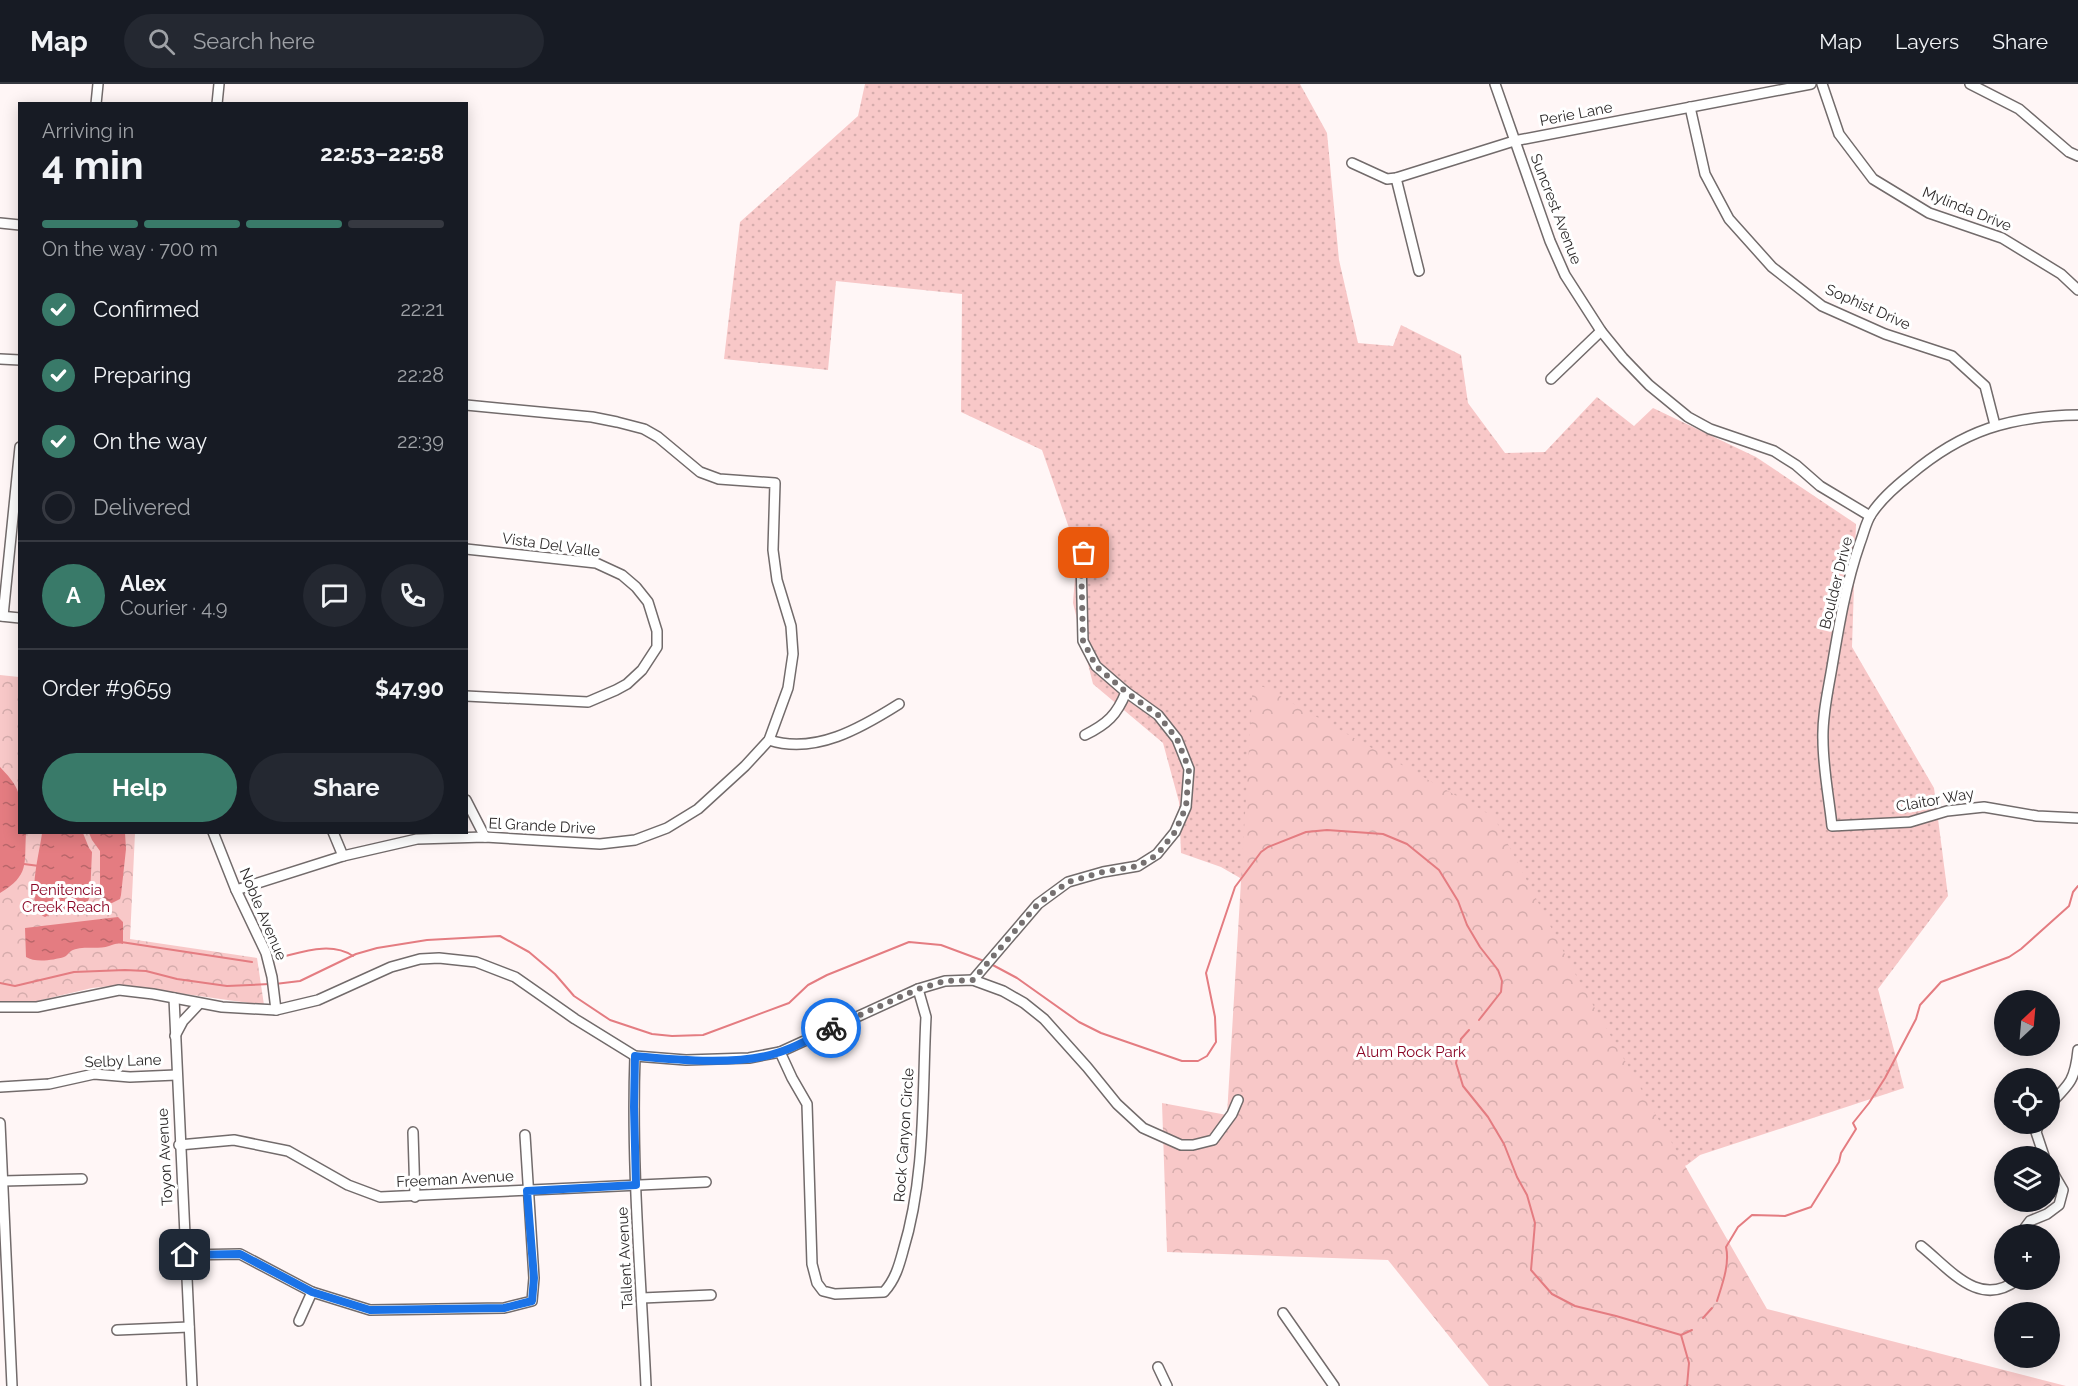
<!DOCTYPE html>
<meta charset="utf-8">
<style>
:root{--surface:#171b24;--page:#242831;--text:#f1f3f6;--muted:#9ea1a6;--line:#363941;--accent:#397a69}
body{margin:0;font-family:Raleway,sans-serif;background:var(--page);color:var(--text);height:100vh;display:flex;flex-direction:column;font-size:22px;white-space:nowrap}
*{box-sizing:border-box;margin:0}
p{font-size:20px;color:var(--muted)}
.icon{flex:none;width:33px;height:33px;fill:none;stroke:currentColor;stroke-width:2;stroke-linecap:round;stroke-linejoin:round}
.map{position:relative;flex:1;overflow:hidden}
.sheet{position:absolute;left:18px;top:18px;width:450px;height:732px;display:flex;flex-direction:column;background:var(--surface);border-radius:0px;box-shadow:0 3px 15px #0003}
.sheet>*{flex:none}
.needle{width:39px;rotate:26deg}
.buttons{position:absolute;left:1994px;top:906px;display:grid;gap:12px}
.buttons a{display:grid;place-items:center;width:66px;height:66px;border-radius:50%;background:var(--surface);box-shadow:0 3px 15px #0003;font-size:30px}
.pin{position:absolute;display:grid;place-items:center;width:51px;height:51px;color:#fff;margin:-26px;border-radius:12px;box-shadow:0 3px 9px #0006}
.courier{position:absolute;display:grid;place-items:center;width:60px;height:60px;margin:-30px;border:4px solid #1a73e8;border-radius:50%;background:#fff;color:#222;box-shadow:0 2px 8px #0007}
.summary em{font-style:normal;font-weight:700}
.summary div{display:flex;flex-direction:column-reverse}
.summary{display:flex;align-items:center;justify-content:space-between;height:102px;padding:0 24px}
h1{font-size:39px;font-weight:700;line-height:45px}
.bar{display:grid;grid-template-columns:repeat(4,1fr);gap:9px 6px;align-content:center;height:72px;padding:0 24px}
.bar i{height:8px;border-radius:4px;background:var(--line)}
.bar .active{background:var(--accent)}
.bar p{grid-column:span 4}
.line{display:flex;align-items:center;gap:15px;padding:0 24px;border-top:2px solid var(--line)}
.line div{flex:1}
.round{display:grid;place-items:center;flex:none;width:63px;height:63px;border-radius:32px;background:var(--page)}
ol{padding:0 24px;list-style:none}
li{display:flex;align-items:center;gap:18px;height:66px}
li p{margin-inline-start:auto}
li .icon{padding:6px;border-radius:50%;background:var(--accent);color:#fff;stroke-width:4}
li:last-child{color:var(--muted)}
li i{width:33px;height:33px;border:3px solid var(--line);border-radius:50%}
.action{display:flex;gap:12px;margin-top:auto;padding:12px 24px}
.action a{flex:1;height:69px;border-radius:36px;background:var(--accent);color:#fff;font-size:24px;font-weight:700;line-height:69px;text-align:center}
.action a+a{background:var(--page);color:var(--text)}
header{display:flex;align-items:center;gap:36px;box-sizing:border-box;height:84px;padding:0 30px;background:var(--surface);border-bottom:2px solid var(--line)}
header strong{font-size:28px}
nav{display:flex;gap:33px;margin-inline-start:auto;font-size:21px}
.search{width:420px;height:54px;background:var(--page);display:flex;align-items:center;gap:15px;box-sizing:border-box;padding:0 21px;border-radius:33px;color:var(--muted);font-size:22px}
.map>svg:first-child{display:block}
</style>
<header>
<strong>Map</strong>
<div class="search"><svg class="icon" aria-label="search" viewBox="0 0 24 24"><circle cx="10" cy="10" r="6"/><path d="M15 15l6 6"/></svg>Search here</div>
<nav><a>Map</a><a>Layers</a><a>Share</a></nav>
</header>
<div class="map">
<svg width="2078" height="1302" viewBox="0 0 2078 1302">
<defs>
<pattern id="grass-dots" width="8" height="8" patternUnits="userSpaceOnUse" patternTransform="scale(1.5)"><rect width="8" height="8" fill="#f8c8c8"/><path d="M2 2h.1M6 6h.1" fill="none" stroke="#d5acac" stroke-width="1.8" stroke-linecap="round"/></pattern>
<pattern id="forest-crowns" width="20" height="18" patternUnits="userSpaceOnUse" patternTransform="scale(1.5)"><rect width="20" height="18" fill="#f8c8c8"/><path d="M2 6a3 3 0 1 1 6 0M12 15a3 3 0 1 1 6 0" fill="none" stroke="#d5acac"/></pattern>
<pattern id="water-ripples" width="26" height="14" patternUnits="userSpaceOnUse" patternTransform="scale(1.5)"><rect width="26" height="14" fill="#e47c81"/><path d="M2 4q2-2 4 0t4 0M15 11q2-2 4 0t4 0" fill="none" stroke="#b9666a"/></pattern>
</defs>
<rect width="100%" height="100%" fill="#fff6f6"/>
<!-- grass -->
<polygon fill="url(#grass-dots)" points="865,0 1300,0 1327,49 1339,176 1358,259 1393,262 1401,241 1461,271 1468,319 1505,369 1545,368 1597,313 1634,342 1653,324 1756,373 1856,440 1852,563 1934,704 1948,812 1878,905 1904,1004 1700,1071 1687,1081 1556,1135 1254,802 1221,783 1181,769 1179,718 1163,659 1093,600 1073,519 1077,467 1042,366 961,328 962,210 836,197 828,286 724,275 740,138 858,32"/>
<!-- forest -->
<g fill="url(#forest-crowns)">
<polygon points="0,591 19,593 20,748 135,749 130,855 257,874 264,921 121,901 92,904 33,918 0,917"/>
<polygon points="1253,597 1494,733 1573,886 1767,1225 2066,1302 1489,1302 1388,1176 1167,1168 1162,1019 1227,1031"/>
</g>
<!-- water -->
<g fill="url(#water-ripples)">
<path d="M0,683C25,709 20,714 20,748L26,749C24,780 30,791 0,809Z"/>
<path d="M42,749H83L89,764L92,768L90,811C87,826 77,823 64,826C57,827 51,830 45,833C24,823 40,768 42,749Z"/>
<polygon points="89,749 125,749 126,765 121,811 120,815 112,819 104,820 100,814 100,767 92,756"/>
<path d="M118,833L123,838V860C116,859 115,860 109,862C98,866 81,861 71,867C68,869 67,872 64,873C54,876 35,879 26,873L25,844Z"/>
</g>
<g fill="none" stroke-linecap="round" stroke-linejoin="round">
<!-- stream -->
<g stroke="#e47c81" stroke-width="2">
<polyline points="24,780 39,782"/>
<polyline points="121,858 252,878"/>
<path d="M272,875C298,870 329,856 353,872"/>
<polyline points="989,879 1017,894 1079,938 1101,949 1182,977 1198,977 1207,972 1216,958 1215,933 1206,889 1235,803 1261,768 1268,763 1306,748 1327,746 1383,750 1407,760 1439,786 1458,817 1467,841 1480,863 1498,886 1502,897 1501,908 1479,936"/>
<polyline points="0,899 15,902 74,888 125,886 146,887 177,895 227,902 270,900"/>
<polyline points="275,900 300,897 356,870 377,864 427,856 500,852 529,868 555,890 574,912 610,936 652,950 672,952 703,951 789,919 808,901 827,891 909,858 941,861 984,877"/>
<polyline points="1469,946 1461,955 1456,979 1463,1002 1488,1033 1504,1060 1517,1093 1527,1111 1535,1139 1531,1186 1552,1210 1575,1222 1616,1232 1681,1251 1689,1279 1687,1302"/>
<path d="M1717,1217C1722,1201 1730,1180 1726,1163L1738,1143L1752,1131L1785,1132L1811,1123L1839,1078L1841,1069L1856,1045L1853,1039L1869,1019L1885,994L1916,935L1920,921L1941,898L2009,873L2021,865L2069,822L2073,808L2078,802"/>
<polyline points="1703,1234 1712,1224"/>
<polyline points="1681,1251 1692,1246"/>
</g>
<defs>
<g id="minor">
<polyline points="1495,0 1550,157 1565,191 1601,247 1623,274 1649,301 1688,333 1710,345 1774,367 1796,381 1820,402 1870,432"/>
<polyline points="1822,0 1839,50 1873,95 1929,129 2002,154 2061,190 2078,206"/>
<polyline points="1970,0 2019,25 2069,68 2078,72"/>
<polyline points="96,20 98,0"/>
<polyline points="217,20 219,0"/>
<polyline points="1690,23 1705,90 1729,135 1772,183 1822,222 1885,250 1952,272 1985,302 1995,341"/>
<polyline points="1352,79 1387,95 1396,94 1514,57 1811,0"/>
<polyline points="1396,94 1419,187"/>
<polyline points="0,139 20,141"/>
<polyline points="0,275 20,276"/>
<polyline points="1551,295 1601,247"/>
<path d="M2078,331C2010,332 1963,346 1910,391C1896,402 1882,414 1872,429C1866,437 1864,449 1860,459C1846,499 1839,541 1832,583C1828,607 1822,632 1823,656C1823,684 1829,714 1832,742L1910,738L1947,727L1984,723L2037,732L2078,734"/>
<polyline points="466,465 596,479 622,491 636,503 648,518 657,547 657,563 642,586 627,600 616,606 588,618 466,612"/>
<polyline points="0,532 20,534"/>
<polyline points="3,532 20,363"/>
<path d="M1085,651C1107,640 1117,631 1126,608"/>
<path d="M769,656C815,671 861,644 899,620"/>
<polyline points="466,716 485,753"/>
<polyline points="213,748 236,806 266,869 272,893 276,926"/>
<polyline points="333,748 343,772"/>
<polyline points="236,806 343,772 417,755 485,753 600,760 635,756 667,744 698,725 745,682 769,656 788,604 793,570 791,542 777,496 773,466 775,399 719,395 700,388 658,353 644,345 617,338 592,333 466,321"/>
<polyline points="973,896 1038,820 1068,798 1103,788 1138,782 1157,770 1175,748 1186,723 1189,685 1177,655 1158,631 1126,608 1096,582 1083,557 1081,475 1084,469"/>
<polyline points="174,914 192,1302"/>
<polyline points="0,923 37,923 119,906 153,910 222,923 276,926 318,916 391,883 420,875 439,874 476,878 515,893 575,935 635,972 686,976 749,974 780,968 918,905 945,897 973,896 1003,907 1024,919 1044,935 1087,983 1117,1020 1143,1044 1181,1061 1193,1061 1213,1056 1232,1030 1238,1016"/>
<polyline points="175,952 183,937 199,920"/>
<path d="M780,968L792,994L807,1020L812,1180L817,1199L823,1207L835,1210L884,1208C895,1196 899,1182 903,1167C926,1092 922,1011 926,933L918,905"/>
<path d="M635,972C631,1082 641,1192 646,1302"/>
<polyline points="0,1003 49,1000 94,990 130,993 176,991"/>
<path d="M2049,1021C2070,1000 2075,996 2078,966"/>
<polyline points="0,1039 12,1302"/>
<polyline points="2039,1040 2036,1048 2044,1072"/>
<polyline points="413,1048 415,1113"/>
<polyline points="179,1061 234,1056 288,1067 348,1101 380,1113 706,1098"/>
<polyline points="3,1097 82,1095"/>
<polyline points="2024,1150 2024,1145 2030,1137 2047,1130 2059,1121 2063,1106 2049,1082"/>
<path d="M1921,1162C1950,1185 1979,1225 2017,1196"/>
<polyline points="185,1171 240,1170 312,1208 370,1226 504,1224 532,1217 534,1194 525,1051"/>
<polyline points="642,1214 711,1211"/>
<polyline points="1283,1229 1334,1302"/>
<polyline points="299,1237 312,1208"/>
<polyline points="117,1246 189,1243"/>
<polyline points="1158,1283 1167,1302"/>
</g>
</defs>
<!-- minor casing -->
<use href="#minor" stroke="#726b6b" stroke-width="12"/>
<!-- minor -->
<use href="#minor" stroke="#fff" stroke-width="9"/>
</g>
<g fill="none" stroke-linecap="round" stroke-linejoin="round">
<!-- done -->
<polyline stroke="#767171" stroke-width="6" stroke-dasharray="0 10.8" points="831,944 918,905 945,897 973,896 1038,820 1068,798 1103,788 1138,782 1157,771 1175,748 1186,723 1189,685 1177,655 1158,631 1126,608 1096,582 1083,557 1081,475 1084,469"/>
<!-- route -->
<path stroke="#1a73e8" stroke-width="8" d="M185,1171L240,1170L312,1208L370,1226L504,1224L532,1217L534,1194L527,1107L636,1101L634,1023L635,972C678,976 740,982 780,968C798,962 815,952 831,944"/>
</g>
<g text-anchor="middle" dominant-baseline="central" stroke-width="6" stroke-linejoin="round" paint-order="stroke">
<!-- street labels -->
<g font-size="15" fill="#2d2a2a" stroke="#fff">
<text transform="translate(1576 30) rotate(-11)">Perie Lane</text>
<text transform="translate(1556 125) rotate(69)">Suncrest Avenue</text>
<text transform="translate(1967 125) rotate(22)">Mylinda Drive</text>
<text transform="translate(1868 223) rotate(24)">Sophist Drive</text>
<text transform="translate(551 461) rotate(8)">Vista Del Valle</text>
<text transform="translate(1836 499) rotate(-76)">Boulder Drive</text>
<text transform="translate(1935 716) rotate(-10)">Claitor Way</text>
<text transform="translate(542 742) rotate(3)">El Grande Drive</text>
<text transform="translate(263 830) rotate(67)">Noble Avenue</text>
<text transform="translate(123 977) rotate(-2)">Selby Lane</text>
<text transform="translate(904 1051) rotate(-86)">Rock Canyon Circle</text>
<text transform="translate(165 1073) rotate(-93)">Toyon Avenue</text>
<text transform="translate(455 1095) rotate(-3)">Freeman Avenue</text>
<text transform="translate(625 1174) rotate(-93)">Tallent Avenue</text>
</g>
<!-- park labels -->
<g font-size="15" fill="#8b0626" stroke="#fff">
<text x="66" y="806">Penitencia<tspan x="66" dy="17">Creek Reach</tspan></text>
<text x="1411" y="968">Alum Rock Park</text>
</g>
</g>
</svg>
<div class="buttons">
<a><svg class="needle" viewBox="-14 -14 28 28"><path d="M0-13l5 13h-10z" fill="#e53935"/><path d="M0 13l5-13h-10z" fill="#9ea1a6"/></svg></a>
<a><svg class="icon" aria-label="locate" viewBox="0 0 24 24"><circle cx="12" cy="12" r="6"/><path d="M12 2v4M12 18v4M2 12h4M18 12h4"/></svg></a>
<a><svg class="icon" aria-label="layers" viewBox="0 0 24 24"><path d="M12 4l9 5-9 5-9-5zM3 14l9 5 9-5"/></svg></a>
<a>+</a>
<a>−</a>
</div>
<div class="pin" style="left:1084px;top:469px;background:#ea580c"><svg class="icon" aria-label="bag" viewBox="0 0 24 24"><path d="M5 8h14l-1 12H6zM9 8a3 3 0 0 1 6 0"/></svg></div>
<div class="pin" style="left:185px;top:1171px;background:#1f2937"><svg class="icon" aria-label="home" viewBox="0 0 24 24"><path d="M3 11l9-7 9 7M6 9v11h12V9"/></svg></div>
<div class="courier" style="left:831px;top:944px"><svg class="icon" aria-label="bike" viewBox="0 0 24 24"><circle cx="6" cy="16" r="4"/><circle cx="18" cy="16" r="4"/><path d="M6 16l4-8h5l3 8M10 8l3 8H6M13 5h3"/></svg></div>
<section class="sheet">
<div class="summary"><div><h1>4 min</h1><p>Arriving in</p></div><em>22:53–22:58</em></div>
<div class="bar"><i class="active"></i><i class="active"></i><i class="active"></i><i></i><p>On the way · 700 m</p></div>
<ol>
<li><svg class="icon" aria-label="check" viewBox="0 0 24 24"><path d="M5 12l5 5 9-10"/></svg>Confirmed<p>22:21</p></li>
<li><svg class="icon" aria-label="check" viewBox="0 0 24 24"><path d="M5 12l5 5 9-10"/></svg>Preparing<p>22:28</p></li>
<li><svg class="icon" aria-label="check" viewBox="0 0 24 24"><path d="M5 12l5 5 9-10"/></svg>On the way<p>22:39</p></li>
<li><i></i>Delivered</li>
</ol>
<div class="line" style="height:108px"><b class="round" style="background:var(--accent);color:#fff">A</b><div><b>Alex</b><p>Courier · 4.9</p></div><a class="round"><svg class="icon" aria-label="chat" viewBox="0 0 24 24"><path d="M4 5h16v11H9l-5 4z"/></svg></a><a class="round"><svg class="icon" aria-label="phone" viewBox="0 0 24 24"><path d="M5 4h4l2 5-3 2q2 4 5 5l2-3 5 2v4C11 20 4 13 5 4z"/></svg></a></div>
<div class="line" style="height:78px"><div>Order #9659</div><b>$47.90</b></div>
<div class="action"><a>Help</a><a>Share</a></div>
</section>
</div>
